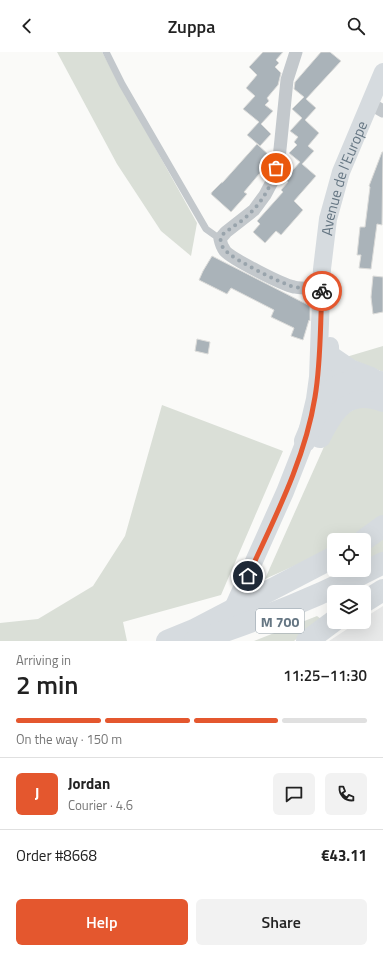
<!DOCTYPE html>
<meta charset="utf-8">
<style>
:root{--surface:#fff;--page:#f2f2f2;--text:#222;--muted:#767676;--line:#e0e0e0;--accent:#e4572e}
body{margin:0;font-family:"Titillium Web",sans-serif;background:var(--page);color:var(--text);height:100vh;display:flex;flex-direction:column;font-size:15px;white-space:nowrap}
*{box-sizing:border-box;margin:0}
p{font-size:13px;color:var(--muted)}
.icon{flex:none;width:22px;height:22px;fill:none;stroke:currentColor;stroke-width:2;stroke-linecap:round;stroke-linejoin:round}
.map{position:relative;height:589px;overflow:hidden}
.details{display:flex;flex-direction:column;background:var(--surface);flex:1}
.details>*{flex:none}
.controls{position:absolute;left:327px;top:481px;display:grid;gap:8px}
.controls a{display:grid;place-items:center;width:44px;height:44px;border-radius:6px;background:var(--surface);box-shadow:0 4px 16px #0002;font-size:20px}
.pin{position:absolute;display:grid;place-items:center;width:34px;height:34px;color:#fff;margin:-17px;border:2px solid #fff;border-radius:50%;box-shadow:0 1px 4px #0007}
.courier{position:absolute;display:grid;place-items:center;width:40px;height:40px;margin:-20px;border:3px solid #e4572e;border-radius:50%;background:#fff;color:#222;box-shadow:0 1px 5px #0007}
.summary em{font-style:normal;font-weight:600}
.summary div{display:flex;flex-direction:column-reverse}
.summary{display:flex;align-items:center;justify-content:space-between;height:68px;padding:0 16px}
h1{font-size:26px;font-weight:600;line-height:30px}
.bar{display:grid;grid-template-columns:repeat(4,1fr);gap:6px 4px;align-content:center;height:48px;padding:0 16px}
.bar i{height:5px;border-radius:3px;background:var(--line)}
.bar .current{background:var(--accent)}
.bar p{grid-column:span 4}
.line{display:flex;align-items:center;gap:10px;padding:0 16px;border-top:1px solid var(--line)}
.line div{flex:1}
.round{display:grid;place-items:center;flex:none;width:42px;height:42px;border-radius:6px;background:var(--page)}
.cta{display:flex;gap:8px;margin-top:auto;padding:8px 16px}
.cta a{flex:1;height:46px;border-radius:6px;background:var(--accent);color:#fff;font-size:16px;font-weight:600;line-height:46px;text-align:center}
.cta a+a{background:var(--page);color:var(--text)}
header{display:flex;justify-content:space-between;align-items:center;height:52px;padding:0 16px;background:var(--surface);font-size:18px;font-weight:600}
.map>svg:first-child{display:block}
</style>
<header><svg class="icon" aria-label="back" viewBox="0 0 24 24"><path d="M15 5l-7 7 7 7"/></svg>Zuppa<svg class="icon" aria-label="search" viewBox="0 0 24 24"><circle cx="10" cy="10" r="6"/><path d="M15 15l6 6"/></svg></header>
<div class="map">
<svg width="383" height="589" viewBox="0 0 383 589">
<rect width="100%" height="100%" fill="#fafaf8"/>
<!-- built -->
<polygon fill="#e8e9e9" points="383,554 383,589 329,589 358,570 364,570 364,566"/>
<!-- green -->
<g fill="#dadfd7">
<polygon points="57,0 102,0 197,171 191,204 161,179 117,112"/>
<polygon points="383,294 383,320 346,305"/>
<polygon points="162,353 283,399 221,543 123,570 127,589 0,589 0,571 38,567 93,534 125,484"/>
<polygon points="361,353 383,358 383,465 373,474 353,487 351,488 334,488 334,496 265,527 331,379 345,363"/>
<polygon points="383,482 383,505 364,515 364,496"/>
<polygon points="317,564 321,567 294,589 254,589"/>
</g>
<!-- building -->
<g fill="#aab3b9" stroke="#dcdcda">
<polygon points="263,0 283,0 276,8 279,11 275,15 281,21 278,33 267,46 269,49 265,53 273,59 261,72 271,82 260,94 247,83 259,70 243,57 255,44 246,36 257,23 249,15"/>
<polygon points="321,0 330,0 341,9 306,47 316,56 305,68 319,81 308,94 314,99 302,112 316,124 294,149 303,158 281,183 276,179 265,191 253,180 260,172 257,169 283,140 281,138 288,130 285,127 300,110 289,101 297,93 294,90 298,85 290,79 302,66 292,57 304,45 294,37 295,30"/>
<polygon points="257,92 270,104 263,113 265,115 244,140 247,142 231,160 211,142 212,140 221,131 223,130"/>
<polygon points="382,100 383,100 382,173 377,172 371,217 359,216 361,203 357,203 360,175 365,175 370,135 369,134"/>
<polygon points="212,204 310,254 310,269 309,268 303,288 291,284 294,276 271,265 274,258 231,236 227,242 199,228 203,219"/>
<polygon points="373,224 383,225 383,260 373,262 371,245"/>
<polygon points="197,287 210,290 208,302 195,299"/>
</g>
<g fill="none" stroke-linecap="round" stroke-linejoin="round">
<!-- lane -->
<polyline stroke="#c3c8cc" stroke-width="7" points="106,0 122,32 206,177 220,187"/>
<!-- street -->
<g stroke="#c3c8cc" stroke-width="13">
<path d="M296,0L287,28L279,107L274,126L265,143L254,158L226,180L220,187C221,192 222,195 225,199C232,207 283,233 294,235C303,237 313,236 322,236"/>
<polyline points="369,51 383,59"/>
</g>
<!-- secondary -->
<g stroke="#d6dbdf" stroke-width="18">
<polyline points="329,351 331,328 330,294"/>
<path id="s1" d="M229,565L285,440L305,389L315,347L318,325L322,217L328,167L341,120L383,20"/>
</g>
<!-- highway -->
<g stroke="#d6dbdf" stroke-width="22">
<polyline points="331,305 350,318 371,326"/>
<path d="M320,385C333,358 348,335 383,349"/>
<polyline points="305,389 323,346 330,339 343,332 357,327 366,326 383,331"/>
<polyline points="364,488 383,474"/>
<polyline points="364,550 383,538"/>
<polyline points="167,589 194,578 334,505"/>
<path d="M195,589C260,568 323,543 383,511"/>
<polyline points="307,589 334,569"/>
</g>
</g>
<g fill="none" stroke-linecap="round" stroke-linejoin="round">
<!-- done -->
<path stroke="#99a4ac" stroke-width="4" stroke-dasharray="0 7.2" d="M276,116C270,139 258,156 240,170C234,174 228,178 222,183C219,189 221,194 226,199C234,208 279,230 291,234C301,237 312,236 322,236V239"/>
<!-- route -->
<path stroke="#e4572e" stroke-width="5" d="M248,524C274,467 305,408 315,345C321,310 320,275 322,239"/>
</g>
<g text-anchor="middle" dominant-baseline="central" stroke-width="4" stroke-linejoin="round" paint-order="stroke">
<!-- shield labels -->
<rect fill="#fff" stroke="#939fa8" stroke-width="1" x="256" y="557" width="48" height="24" rx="3"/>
<g font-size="14" font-weight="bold" fill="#657683">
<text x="280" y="569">M 700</text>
</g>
<!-- street labels -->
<g font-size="15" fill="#657683" stroke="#fff">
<text stroke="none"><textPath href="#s1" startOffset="459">Avenue de l'Europe</textPath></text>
</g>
</g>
</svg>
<div class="controls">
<a><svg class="icon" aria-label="locate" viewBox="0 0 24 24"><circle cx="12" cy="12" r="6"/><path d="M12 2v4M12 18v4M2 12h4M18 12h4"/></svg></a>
<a><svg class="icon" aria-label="layers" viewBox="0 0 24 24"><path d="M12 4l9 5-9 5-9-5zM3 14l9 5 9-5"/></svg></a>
</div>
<div class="pin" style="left:276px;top:116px;background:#ea580c"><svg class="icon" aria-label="bag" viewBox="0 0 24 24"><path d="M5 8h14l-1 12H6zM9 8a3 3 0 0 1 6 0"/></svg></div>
<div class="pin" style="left:248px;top:524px;background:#1f2937"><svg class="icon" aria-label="home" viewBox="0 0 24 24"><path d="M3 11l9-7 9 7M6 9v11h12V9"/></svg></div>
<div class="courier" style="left:322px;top:239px"><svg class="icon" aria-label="bike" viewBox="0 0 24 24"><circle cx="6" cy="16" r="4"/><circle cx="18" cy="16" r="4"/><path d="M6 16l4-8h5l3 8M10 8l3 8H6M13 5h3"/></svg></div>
</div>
<section class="details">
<div class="summary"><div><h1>2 min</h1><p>Arriving in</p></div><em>11:25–11:30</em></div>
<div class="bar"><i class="current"></i><i class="current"></i><i class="current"></i><i></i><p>On the way · 150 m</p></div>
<div class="line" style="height:72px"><b class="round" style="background:var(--accent);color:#fff">J</b><div><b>Jordan</b><p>Courier · 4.6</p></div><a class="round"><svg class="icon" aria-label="chat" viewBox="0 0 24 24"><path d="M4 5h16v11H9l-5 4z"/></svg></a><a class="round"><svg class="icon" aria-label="phone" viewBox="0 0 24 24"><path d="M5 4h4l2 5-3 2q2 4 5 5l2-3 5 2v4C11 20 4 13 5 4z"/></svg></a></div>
<div class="line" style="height:52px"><div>Order #8668</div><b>€43.11</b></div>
<div class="cta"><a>Help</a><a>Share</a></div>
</section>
